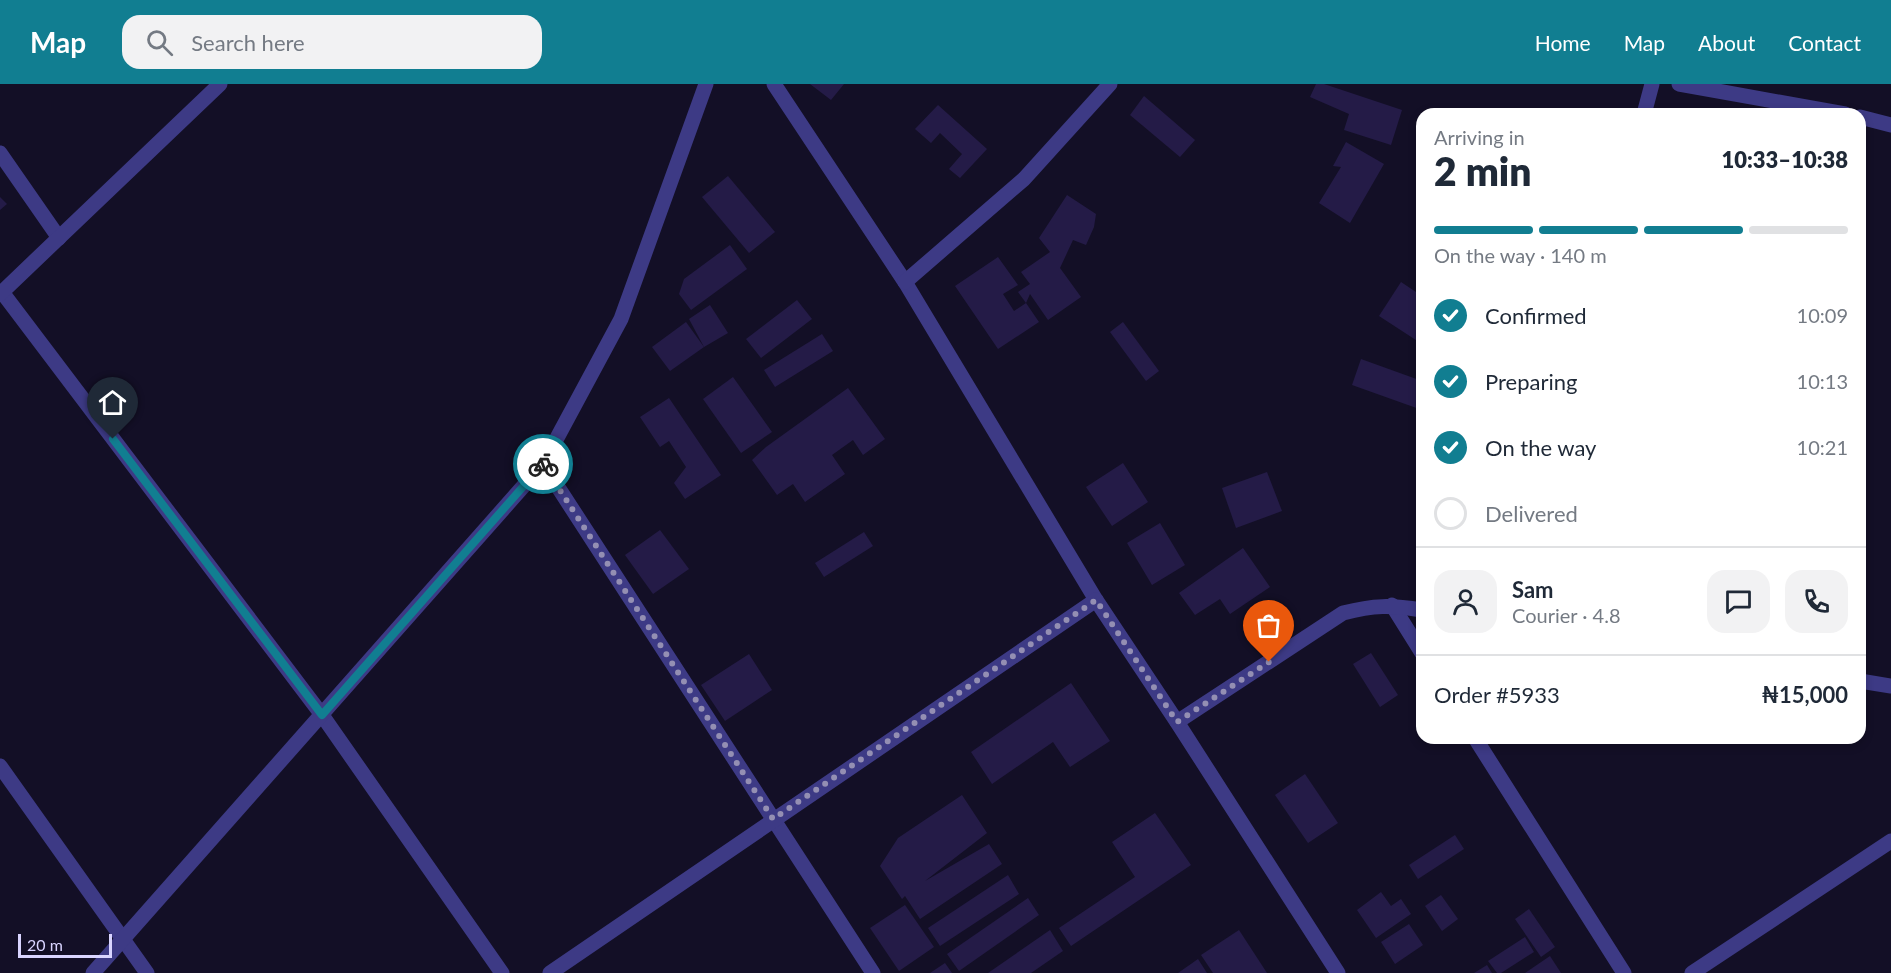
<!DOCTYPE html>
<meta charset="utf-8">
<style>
:root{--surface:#fff;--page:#f2f2f3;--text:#1f2937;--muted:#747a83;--line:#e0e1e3;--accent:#117e91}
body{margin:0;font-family:Lato,sans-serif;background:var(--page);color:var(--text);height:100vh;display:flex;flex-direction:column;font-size:22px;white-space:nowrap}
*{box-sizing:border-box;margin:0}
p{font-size:20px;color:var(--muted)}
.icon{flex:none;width:33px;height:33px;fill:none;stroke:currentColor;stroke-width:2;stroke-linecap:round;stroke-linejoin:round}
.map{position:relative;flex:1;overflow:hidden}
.panel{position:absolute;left:1416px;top:24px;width:450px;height:636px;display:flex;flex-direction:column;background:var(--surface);border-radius:18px;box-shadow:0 3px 9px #0003}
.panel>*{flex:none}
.scale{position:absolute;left:18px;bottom:15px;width:94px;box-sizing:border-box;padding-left:6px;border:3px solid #d9d4ff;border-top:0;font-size:16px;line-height:21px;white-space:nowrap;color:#d9d4ff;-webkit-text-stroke:4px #130f26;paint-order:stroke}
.pin{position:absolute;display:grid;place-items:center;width:51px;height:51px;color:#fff;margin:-62px -26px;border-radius:50% 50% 50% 0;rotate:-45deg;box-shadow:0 0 6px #0007}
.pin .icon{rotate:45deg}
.courier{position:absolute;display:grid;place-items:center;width:60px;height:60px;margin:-30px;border:4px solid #117e91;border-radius:50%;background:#fff;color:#222;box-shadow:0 2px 8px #0007}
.head em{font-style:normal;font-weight:800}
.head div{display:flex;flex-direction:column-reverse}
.head{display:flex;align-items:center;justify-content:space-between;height:102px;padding:0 18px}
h1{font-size:39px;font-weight:800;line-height:45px}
.bar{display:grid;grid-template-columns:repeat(4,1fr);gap:9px 6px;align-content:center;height:72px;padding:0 18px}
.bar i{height:8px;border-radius:4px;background:var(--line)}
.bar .current{background:var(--accent)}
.bar p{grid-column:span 4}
.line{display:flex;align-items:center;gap:15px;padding:0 18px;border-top:2px solid var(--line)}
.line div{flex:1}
.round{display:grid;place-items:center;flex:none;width:63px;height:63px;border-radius:18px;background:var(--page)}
ol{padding:0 18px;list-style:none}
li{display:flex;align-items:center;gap:18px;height:66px}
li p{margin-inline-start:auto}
li .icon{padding:6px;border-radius:50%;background:var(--accent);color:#fff;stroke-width:4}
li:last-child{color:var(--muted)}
li i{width:33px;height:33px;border:3px solid var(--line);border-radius:50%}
header{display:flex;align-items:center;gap:36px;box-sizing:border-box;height:84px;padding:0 30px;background:var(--accent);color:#fff}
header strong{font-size:28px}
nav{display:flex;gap:33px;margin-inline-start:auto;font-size:21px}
.search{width:420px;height:54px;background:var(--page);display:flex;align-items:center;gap:15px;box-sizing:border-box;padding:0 21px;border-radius:18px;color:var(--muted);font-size:22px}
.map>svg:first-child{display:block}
</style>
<header>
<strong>Map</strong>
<div class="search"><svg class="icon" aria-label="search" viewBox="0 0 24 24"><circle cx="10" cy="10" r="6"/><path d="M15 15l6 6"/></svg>Search here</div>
<nav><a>Home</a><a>Map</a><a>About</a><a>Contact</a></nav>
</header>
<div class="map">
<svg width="1891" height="889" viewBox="0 0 1891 889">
<rect width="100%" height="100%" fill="#130f26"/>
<!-- building -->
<g fill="#241b47">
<polygon points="810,0 844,0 831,16"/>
<polygon points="1316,0 1324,0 1402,26 1391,61 1344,46 1349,30 1310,13"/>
<polygon points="1144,12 1195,56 1180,73 1130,31"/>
<polygon points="938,21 987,65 960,94 949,85 962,70 940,49 931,59 915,45"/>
<polygon points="1346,58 1384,80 1350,139 1319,119 1341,83 1333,82"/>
<polygon points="728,92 775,148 749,169 702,113"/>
<polygon points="1067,111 1096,130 1094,143 1086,161 1073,156 1060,184 1081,213 1048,236 1030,210 1026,219 1018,208 1030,200 1021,188 1050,168 1039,154"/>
<polygon points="0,113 7,120 0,126"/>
<polygon points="730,161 747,185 691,226 679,210 684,195"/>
<polygon points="998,173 1018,201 1003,210 1014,227 1026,219 1039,238 998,265 955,202"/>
<polygon points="1401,198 1422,212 1422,260 1379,232"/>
<polygon points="797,216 812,235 761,274 746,255"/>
<polygon points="710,221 728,249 704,263 689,235"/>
<polygon points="686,238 704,263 670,287 652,263"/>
<polygon points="1123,238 1159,287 1146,297 1110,248"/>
<polygon points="822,250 833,267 775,303 764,286"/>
<polygon points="1361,275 1422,297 1422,326 1352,301"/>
<polygon points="733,293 772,348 741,369 703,315"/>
<polygon points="848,304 885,355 863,371 853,356 832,371 845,390 805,418 793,400 777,411 752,376 766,363"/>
<polygon points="669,314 721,391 685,415 674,399 686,383 669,357 660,363 640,333"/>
<polygon points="1123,379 1148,418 1112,442 1086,403"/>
<polygon points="1267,388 1282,427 1236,444 1222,404"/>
<polygon points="1160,439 1185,481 1152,501 1127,459"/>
<polygon points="660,446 689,485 653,510 625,471"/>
<polygon points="864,448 873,462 824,493 815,479"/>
<polygon points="1243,464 1270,503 1230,530 1220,515 1195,531 1179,509"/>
<polygon points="1371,569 1398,611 1380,623 1353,580"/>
<polygon points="749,570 772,606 725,637 701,601"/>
<polygon points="1071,599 1110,657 1070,683 1053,658 992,700 971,668"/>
<polygon points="1305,690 1338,739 1308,759 1275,711"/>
<polygon points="962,711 987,749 925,797 989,760 1002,780 920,835 905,812 902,815 880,782 898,754"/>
<polygon points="1155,729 1191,781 1071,862 1059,844 1135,793 1112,758"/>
<polygon points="1455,751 1464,765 1418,795 1409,781"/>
<polygon points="1008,791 1019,810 940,862 928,844"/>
<polygon points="1381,808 1391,822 1401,815 1411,830 1376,854 1357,826"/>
<polygon points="1441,811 1458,835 1442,847 1425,822"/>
<polygon points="1028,814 1039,831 959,887 947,870"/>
<polygon points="905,821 934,863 899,887 870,844"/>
<polygon points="1529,825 1555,863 1541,873 1515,835"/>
<polygon points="1409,840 1423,861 1395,880 1381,858"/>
<polygon points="1050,846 1063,867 1031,889 988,889"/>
<polygon points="1239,846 1267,889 1213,889 1201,871"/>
<polygon points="1525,853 1534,868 1501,889 1497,889 1488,877"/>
<polygon points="1550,872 1561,889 1525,889"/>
<polygon points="1198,875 1207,889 1178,889"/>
<polygon points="945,879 952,889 930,889"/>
<polygon points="1487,881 1492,889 1474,889"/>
</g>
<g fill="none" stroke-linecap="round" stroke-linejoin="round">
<!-- minor -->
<g stroke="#3d3a85" stroke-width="15">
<polyline points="774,0 905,198 1096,516 1177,638 1338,889"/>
<polyline points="1679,0 1845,30"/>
<polyline points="1644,30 1652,0"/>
<polyline points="1860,33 1891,41"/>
<polyline points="0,69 59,154"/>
<polyline points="905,198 1024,95 1110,0"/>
<polyline points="2,208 322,631 502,889"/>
<polyline points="0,210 220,0"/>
<polyline points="543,380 873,889"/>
<polyline points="1392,521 1422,569"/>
<polyline points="1860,597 1891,602"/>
<path d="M1177,638L1343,529C1374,521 1391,521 1422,526"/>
<polyline points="1475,654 1624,889"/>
<polyline points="0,682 147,889"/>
<polyline points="93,889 543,380 621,235 706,0"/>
<polyline points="550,889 1096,516"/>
<polyline points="1692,889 1891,757"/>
</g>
</g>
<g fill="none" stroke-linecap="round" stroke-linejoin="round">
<!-- done -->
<polyline stroke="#948fb3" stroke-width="6" stroke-dasharray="0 10.8" points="543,380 773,735 1096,516 1177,638 1269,578"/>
<!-- route -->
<polyline stroke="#117e91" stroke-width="8" points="113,355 322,631 543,380"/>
</g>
</svg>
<div class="scale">20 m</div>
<div class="pin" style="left:1269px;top:578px;background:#ea580c"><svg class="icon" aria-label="bag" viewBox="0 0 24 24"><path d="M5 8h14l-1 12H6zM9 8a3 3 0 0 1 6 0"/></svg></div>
<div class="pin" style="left:113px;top:355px;background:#1f2937"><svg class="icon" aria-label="home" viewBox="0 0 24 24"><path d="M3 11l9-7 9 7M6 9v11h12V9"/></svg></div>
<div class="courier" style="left:543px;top:380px"><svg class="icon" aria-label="bike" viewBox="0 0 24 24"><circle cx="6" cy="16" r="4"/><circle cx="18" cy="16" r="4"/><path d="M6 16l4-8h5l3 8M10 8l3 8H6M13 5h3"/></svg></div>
<section class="panel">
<div class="head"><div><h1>2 min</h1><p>Arriving in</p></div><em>10:33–10:38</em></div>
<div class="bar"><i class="current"></i><i class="current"></i><i class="current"></i><i></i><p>On the way · 140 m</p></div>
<ol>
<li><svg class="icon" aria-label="check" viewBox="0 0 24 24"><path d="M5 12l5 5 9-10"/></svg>Confirmed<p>10:09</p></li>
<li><svg class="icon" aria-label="check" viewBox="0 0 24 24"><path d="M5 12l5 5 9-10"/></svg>Preparing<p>10:13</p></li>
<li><svg class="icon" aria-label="check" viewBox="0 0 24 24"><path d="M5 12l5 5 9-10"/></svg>On the way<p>10:21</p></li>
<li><i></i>Delivered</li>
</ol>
<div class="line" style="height:108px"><a class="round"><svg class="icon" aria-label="person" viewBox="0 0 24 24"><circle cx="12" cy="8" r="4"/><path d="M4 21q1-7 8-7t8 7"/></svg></a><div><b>Sam</b><p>Courier · 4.8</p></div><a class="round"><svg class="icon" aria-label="chat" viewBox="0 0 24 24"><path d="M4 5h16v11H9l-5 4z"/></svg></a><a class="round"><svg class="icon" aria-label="phone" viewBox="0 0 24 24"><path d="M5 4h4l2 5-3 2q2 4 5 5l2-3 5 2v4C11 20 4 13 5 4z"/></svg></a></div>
<div class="line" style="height:78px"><div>Order #5933</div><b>₦15,000</b></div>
</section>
</div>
